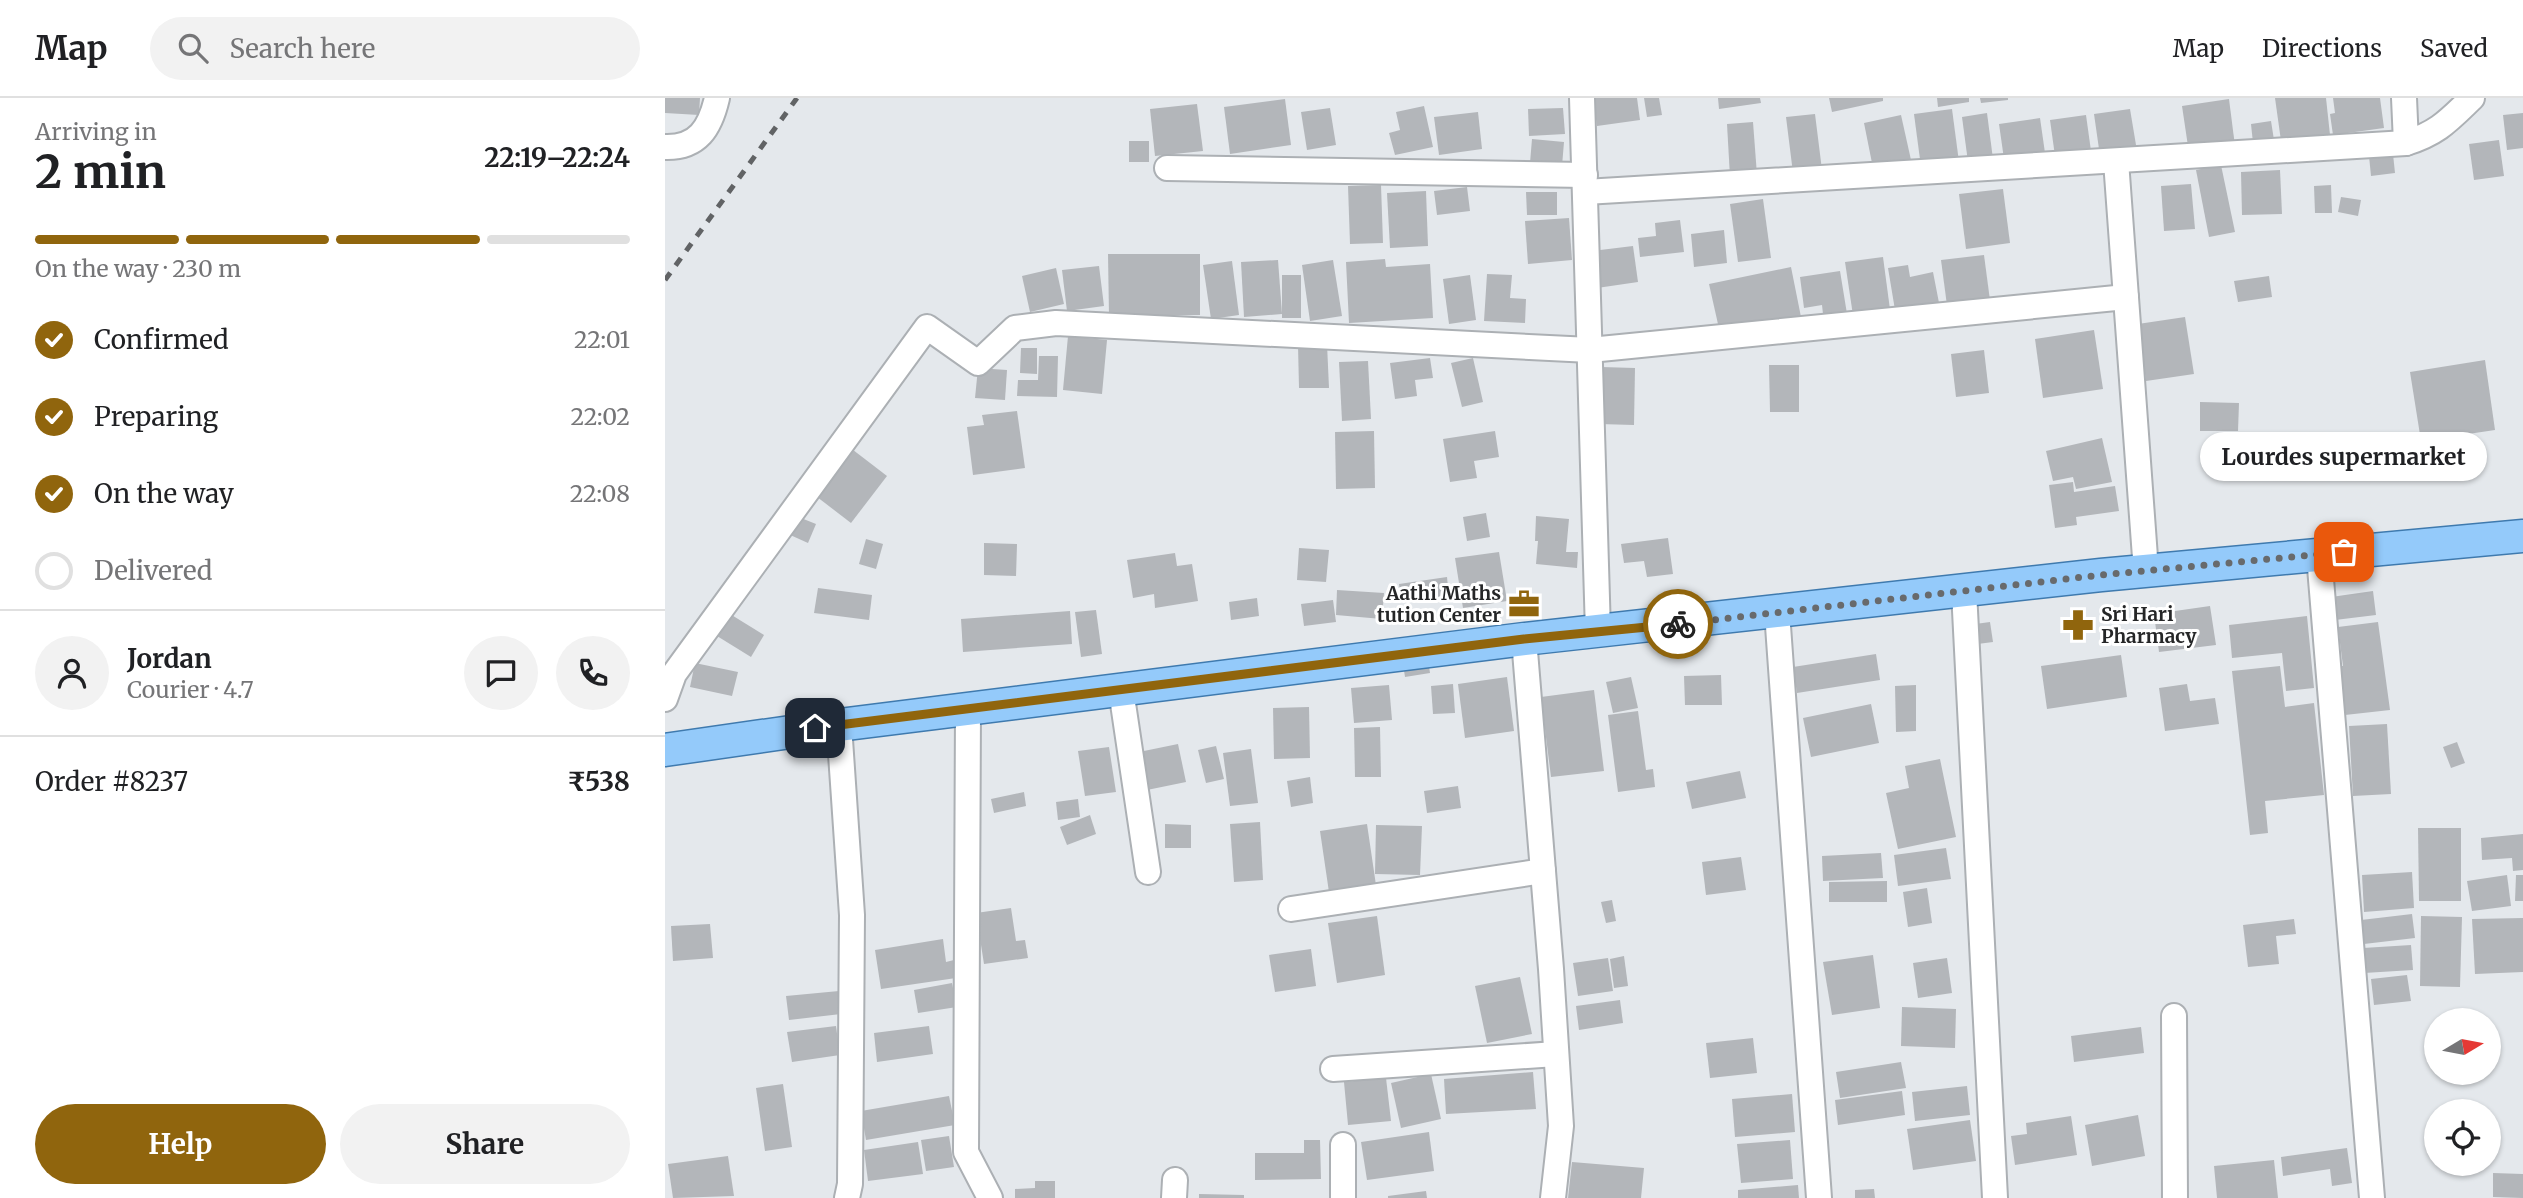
<!DOCTYPE html>
<meta charset="utf-8">
<style>
:root{--surface:#fff;--page:#f2f2f2;--text:#202124;--muted:#757577;--line:#e0e0e0;--accent:#90650d}
body{margin:0;font-family:Merriweather,serif;background:var(--page);color:var(--text);height:100vh;display:flex;flex-direction:column;font-size:26px;white-space:nowrap}
*{box-sizing:border-box;margin:0}
p{font-size:23px;color:var(--muted)}
.icon{flex:none;width:38px;height:38px;fill:none;stroke:currentColor;stroke-width:2;stroke-linecap:round;stroke-linejoin:round}
.map{position:relative;flex:1;overflow:hidden}
.details{display:flex;flex-direction:column;background:var(--surface);width:665px}
.details>*{flex:none}
.needle{width:46px;rotate:80deg}
.controls{position:absolute;left:1759px;top:910px;display:grid;gap:14px}
.controls a{display:grid;place-items:center;width:77px;height:77px;border-radius:50%;background:var(--surface);box-shadow:0 2px 5px #0004;font-size:35px}
.pin{position:absolute;display:grid;place-items:center;width:60px;height:60px;color:#fff;margin:-30px;border-radius:14px;box-shadow:0 4px 10px #0006}
.courier{position:absolute;display:grid;place-items:center;width:70px;height:70px;margin:-35px;border:5px solid #90650d;border-radius:50%;background:#fff;color:#222;box-shadow:0 2px 9px #0007}
.bubble{position:absolute;height:49px;border-radius:24px;background:var(--surface);box-shadow:0 2px 5px #0004;font-size:23px;font-weight:700;line-height:49px;text-align:center}
.summary em{font-style:normal;font-weight:700}
.summary div{display:flex;flex-direction:column-reverse}
.summary{display:flex;align-items:center;justify-content:space-between;height:119px;padding:0 35px}
h1{font-size:46px;font-weight:700;line-height:52px}
.bar{display:grid;grid-template-columns:repeat(4,1fr);gap:10px 7px;align-content:center;height:84px;padding:0 35px}
.bar i{height:9px;border-radius:5px;background:var(--line)}
.bar .on{background:var(--accent)}
.bar p{grid-column:span 4}
.line{display:flex;align-items:center;gap:18px;padding:0 35px;border-top:2px solid var(--line)}
.line div{flex:1}
.round{display:grid;place-items:center;flex:none;width:74px;height:74px;border-radius:37px;background:var(--page)}
ol{padding:0 35px;list-style:none}
li{display:flex;align-items:center;gap:21px;height:77px}
li p{margin-inline-start:auto}
li .icon{padding:7px;border-radius:50%;background:var(--accent);color:#fff;stroke-width:4}
li:last-child{color:var(--muted)}
li i{width:38px;height:38px;border:4px solid var(--line);border-radius:50%}
.action{display:flex;gap:14px;margin-top:auto;padding:14px 35px}
.action a{flex:1;height:80px;border-radius:42px;background:var(--accent);color:#fff;font-size:28px;font-weight:700;line-height:80px;text-align:center}
.action a+a{background:var(--page);color:var(--text)}
header{display:flex;align-items:center;gap:42px;box-sizing:border-box;height:98px;padding:0 35px;background:var(--surface);border-bottom:2px solid var(--line)}
header strong{font-size:33px}
nav{display:flex;gap:38px;margin-inline-start:auto;font-size:24px}
.search{width:490px;height:63px;background:var(--page);display:flex;align-items:center;gap:18px;box-sizing:border-box;padding:0 24px;border-radius:38px;color:var(--muted);font-size:26px}
main{display:flex;flex:1;min-height:0}
.map>svg:first-child{display:block}
</style>
<header>
<strong>Map</strong>
<div class="search"><svg class="icon" aria-label="search" viewBox="0 0 24 24"><circle cx="10" cy="10" r="6"/><path d="M15 15l6 6"/></svg>Search here</div>
<nav><a>Map</a><a>Directions</a><a>Saved</a></nav>
</header>
<main>
<section class="details">
<div class="summary"><div><h1>2 min</h1><p>Arriving in</p></div><em>22:19–22:24</em></div>
<div class="bar"><i class="on"></i><i class="on"></i><i class="on"></i><i></i><p>On the way · 230 m</p></div>
<ol>
<li><svg class="icon" aria-label="check" viewBox="0 0 24 24"><path d="M5 12l5 5 9-10"/></svg>Confirmed<p>22:01</p></li>
<li><svg class="icon" aria-label="check" viewBox="0 0 24 24"><path d="M5 12l5 5 9-10"/></svg>Preparing<p>22:02</p></li>
<li><svg class="icon" aria-label="check" viewBox="0 0 24 24"><path d="M5 12l5 5 9-10"/></svg>On the way<p>22:08</p></li>
<li><i></i>Delivered</li>
</ol>
<div class="line" style="height:126px"><a class="round"><svg class="icon" aria-label="person" viewBox="0 0 24 24"><circle cx="12" cy="8" r="4"/><path d="M4 21q1-7 8-7t8 7"/></svg></a><div><b>Jordan</b><p>Courier · 4.7</p></div><a class="round"><svg class="icon" aria-label="chat" viewBox="0 0 24 24"><path d="M4 5h16v11H9l-5 4z"/></svg></a><a class="round"><svg class="icon" aria-label="phone" viewBox="0 0 24 24"><path d="M5 4h4l2 5-3 2q2 4 5 5l2-3 5 2v4C11 20 4 13 5 4z"/></svg></a></div>
<div class="line" style="height:91px"><div>Order #8237</div><b>₹538</b></div>
<div class="action"><a>Help</a><a>Share</a></div>
</section>
<div class="map">
<svg width="1858" height="1100" viewBox="0 0 1858 1100">
<rect width="100%" height="100%" fill="#e4e8ec"/>
<!-- building -->
<g fill="#b3b6ba">
<polygon points="0,0 35,0 34,17 0,15"/>
<polygon points="928,0 972,0 975,22 932,28"/>
<polygon points="979,0 994,0 997,17 982,19"/>
<polygon points="1053,0 1095,0 1096,5 1054,11"/>
<polygon points="1164,0 1218,0 1218,3 1167,14"/>
<polygon points="1272,0 1304,0 1304,4 1273,9"/>
<polygon points="1315,0 1343,0 1343,2 1316,5"/>
<polygon points="1610,0 1661,0 1665,37 1616,43"/>
<polygon points="1668,0 1715,0 1719,30 1668,37 1665,16 1670,15"/>
<polygon points="620,1 626,47 565,56 559,9"/>
<polygon points="1564,1 1570,48 1524,55 1517,8"/>
<polygon points="532,6 538,53 490,58 485,11"/>
<polygon points="759,8 768,49 730,57 724,35 735,32 731,14"/>
<polygon points="665,10 671,47 642,52 636,14"/>
<polygon points="898,10 900,36 864,38 863,11"/>
<polygon points="1287,11 1294,64 1256,69 1249,16"/>
<polygon points="1465,11 1472,53 1435,58 1429,16"/>
<polygon points="813,14 817,51 774,57 769,19"/>
<polygon points="1322,15 1328,61 1303,64 1297,19"/>
<polygon points="1858,15 1858,50 1842,52 1838,17"/>
<polygon points="1150,16 1157,72 1128,75 1121,19"/>
<polygon points="1236,17 1246,62 1208,70 1199,25"/>
<polygon points="1421,17 1426,53 1390,58 1385,22"/>
<polygon points="1375,20 1380,55 1339,61 1334,26"/>
<polygon points="1606,23 1609,42 1588,45 1586,26"/>
<polygon points="1088,24 1092,77 1065,79 1062,26"/>
<polygon points="867,41 899,44 897,68 865,65"/>
<polygon points="1834,42 1839,78 1809,82 1804,46"/>
<rect x="464" y="43" width="20" height="21"/>
<polygon points="1728,56 1730,75 1706,78 1704,58"/>
<polygon points="1556,67 1570,134 1544,139 1531,72"/>
<polygon points="1615,72 1617,116 1577,117 1576,74"/>
<polygon points="1526,86 1530,131 1499,133 1496,88"/>
<polygon points="716,87 718,145 685,146 683,88"/>
<polygon points="1666,87 1667,115 1650,115 1649,88"/>
<polygon points="802,89 805,113 772,117 769,93"/>
<polygon points="1338,91 1345,145 1301,151 1294,96"/>
<polygon points="761,93 763,148 725,150 722,95"/>
<polygon points="861,94 892,94 892,117 862,117"/>
<polygon points="1676,99 1696,102 1693,118 1673,114"/>
<polygon points="1098,101 1106,160 1073,164 1065,106"/>
<polygon points="904,120 907,162 863,166 860,123"/>
<polygon points="1015,122 1019,154 975,159 973,140 991,138 990,125"/>
<polygon points="1059,132 1062,165 1029,169 1026,136"/>
<polygon points="968,148 973,184 932,190 927,153"/>
<polygon points="443,156 535,156 535,217 444,218"/>
<polygon points="1319,157 1326,210 1283,215 1276,162"/>
<polygon points="1218,159 1226,219 1189,224 1180,164"/>
<polygon points="720,161 721,169 765,166 768,220 684,225 681,164"/>
<polygon points="613,162 617,216 579,219 576,164"/>
<polygon points="668,162 677,218 645,223 637,167"/>
<polygon points="567,163 574,217 546,221 538,167"/>
<polygon points="1243,167 1245,179 1268,174 1275,210 1231,218 1223,170"/>
<polygon points="434,168 439,208 402,213 397,172"/>
<polygon points="1126,169 1136,219 1055,235 1044,186"/>
<polygon points="391,170 399,206 365,214 357,178"/>
<polygon points="1175,173 1183,222 1159,225 1157,207 1139,210 1135,179"/>
<polygon points="822,176 847,177 845,200 861,201 860,225 819,223"/>
<rect x="617" y="177" width="19" height="43"/>
<polygon points="805,177 811,222 784,226 778,181"/>
<polygon points="1604,178 1607,199 1573,204 1569,183"/>
<polygon points="1520,219 1529,276 1481,283 1473,226"/>
<polygon points="1429,232 1438,291 1378,300 1370,241"/>
<polygon points="403,238 442,242 437,296 398,292"/>
<polygon points="662,246 664,290 634,290 633,247"/>
<polygon points="356,250 372,250 372,276 355,275"/>
<polygon points="1319,252 1324,295 1291,299 1286,256"/>
<polygon points="374,258 393,258 392,299 352,298 353,282 373,282"/>
<polygon points="765,260 768,280 750,282 752,298 730,301 725,265"/>
<polygon points="808,260 818,304 797,309 786,265"/>
<polygon points="1820,262 1830,332 1756,343 1745,274"/>
<polygon points="703,263 706,321 677,323 674,264"/>
<polygon points="1104,267 1134,267 1134,314 1105,314"/>
<polygon points="936,269 970,270 969,327 934,326"/>
<polygon points="313,270 342,272 340,302 310,300"/>
<polygon points="1535,304 1574,305 1573,333 1535,333"/>
<polygon points="352,313 360,370 308,377 302,329 319,327 317,317"/>
<polygon points="709,333 710,390 671,391 670,334"/>
<polygon points="830,333 834,359 809,363 812,380 785,384 778,341"/>
<polygon points="1437,340 1447,384 1411,391 1408,379 1388,383 1381,353"/>
<polygon points="179,345 222,378 186,425 143,392"/>
<polygon points="1408,384 1409,394 1450,388 1454,413 1411,419 1412,427 1390,430 1384,387"/>
<polygon points="821,415 825,439 802,443 798,419"/>
<polygon points="131,418 151,426 143,445 123,436"/>
<polygon points="871,418 904,421 901,454 913,454 912,470 871,466 873,443 870,443"/>
<polygon points="1003,440 1008,476 982,479 979,463 959,465 956,446"/>
<polygon points="201,441 218,446 211,471 194,466"/>
<polygon points="319,445 352,446 351,478 319,477"/>
<polygon points="634,450 664,452 661,484 632,482"/>
<polygon points="834,454 842,503 798,510 790,460"/>
<polygon points="510,455 512,468 527,466 533,503 490,510 489,496 468,500 462,462"/>
<polygon points="782,479 784,499 736,505 734,486"/>
<polygon points="153,490 207,497 204,522 149,515"/>
<polygon points="672,492 719,495 717,521 671,517"/>
<polygon points="1708,493 1711,517 1670,522 1666,499"/>
<polygon points="592,500 594,518 566,522 564,504"/>
<polygon points="668,502 671,524 639,528 636,506"/>
<polygon points="1545,508 1551,547 1494,554 1489,516"/>
<polygon points="431,512 437,556 416,559 410,514"/>
<polygon points="405,513 407,546 298,554 296,521"/>
<polygon points="65,516 99,537 86,559 52,538"/>
<polygon points="1642,518 1649,590 1621,593 1617,555 1567,560 1564,527"/>
<polygon points="1325,524 1328,544 1305,547 1303,527"/>
<polygon points="1713,524 1725,612 1680,617 1674,568 1678,568 1673,529"/>
<polygon points="1211,556 1215,582 1132,595 1128,569"/>
<polygon points="1456,557 1462,599 1382,611 1376,568"/>
<polygon points="763,562 765,575 740,579 738,566"/>
<polygon points="30,565 73,574 67,598 25,589"/>
<polygon points="1615,568 1620,609 1649,605 1659,697 1600,703 1603,735 1585,737 1567,573"/>
<polygon points="1056,577 1057,607 1020,607 1019,578"/>
<polygon points="842,579 849,633 800,640 793,586"/>
<polygon points="966,579 973,610 948,615 941,584"/>
<polygon points="788,586 790,615 768,616 766,588"/>
<polygon points="1522,586 1525,603 1550,600 1554,626 1500,633 1494,590"/>
<polygon points="724,587 727,622 689,625 686,590"/>
<polygon points="1251,587 1251,633 1231,634 1230,588"/>
<polygon points="929,592 939,673 886,679 876,599"/>
<polygon points="1206,606 1214,645 1146,659 1138,620"/>
<polygon points="644,609 645,660 609,661 608,610"/>
<polygon points="973,613 981,672 988,671 990,689 953,694 943,617"/>
<polygon points="1722,626 1726,696 1688,698 1684,628"/>
<polygon points="715,629 716,679 690,679 689,630"/>
<polygon points="1792,644 1800,665 1786,670 1778,649"/>
<polygon points="513,646 521,684 482,692 474,654"/>
<polygon points="551,648 559,681 541,685 533,652"/>
<polygon points="444,649 451,694 420,698 413,653"/>
<polygon points="586,651 593,705 565,708 558,655"/>
<polygon points="1275,661 1291,739 1233,751 1221,695 1244,690 1240,668"/>
<polygon points="1075,673 1081,700 1027,711 1021,684"/>
<polygon points="645,679 648,705 626,709 622,683"/>
<polygon points="793,688 796,710 762,715 759,693"/>
<polygon points="359,694 361,708 329,715 326,701"/>
<polygon points="413,701 415,719 393,722 391,704"/>
<polygon points="425,717 431,736 402,747 395,729"/>
<polygon points="595,724 598,782 569,784 565,726"/>
<polygon points="500,726 526,727 526,750 500,750"/>
<polygon points="702,726 712,794 665,801 655,733"/>
<polygon points="711,727 757,728 755,777 710,776"/>
<polygon points="1753,730 1796,730 1796,803 1754,803"/>
<polygon points="1858,736 1858,772 1848,773 1847,760 1817,762 1816,740"/>
<polygon points="1281,750 1286,781 1233,788 1229,757"/>
<polygon points="1216,755 1218,780 1158,783 1157,758"/>
<polygon points="1076,759 1081,792 1041,797 1037,764"/>
<polygon points="1747,774 1749,810 1699,814 1697,777"/>
<polygon points="1842,777 1846,808 1807,813 1802,783"/>
<polygon points="1851,777 1858,777 1858,803 1850,803"/>
<polygon points="1222,783 1222,804 1164,804 1164,784"/>
<polygon points="1262,790 1267,825 1243,829 1238,794"/>
<polygon points="947,802 951,823 941,825 936,804"/>
<polygon points="346,810 351,843 360,842 363,860 319,866 311,815"/>
<polygon points="1747,816 1750,840 1699,846 1696,822"/>
<polygon points="712,818 720,877 672,885 663,825"/>
<polygon points="1756,818 1797,819 1795,889 1755,888"/>
<polygon points="1858,820 1858,874 1810,876 1807,821"/>
<polygon points="1629,821 1631,836 1611,838 1614,866 1583,869 1578,827"/>
<polygon points="45,826 48,860 8,863 6,828"/>
<polygon points="278,841 281,864 289,862 291,880 216,891 210,852"/>
<polygon points="1746,847 1748,872 1699,875 1698,850"/>
<polygon points="646,851 651,888 610,894 604,857"/>
<polygon points="1208,857 1215,910 1167,917 1158,864"/>
<polygon points="959,858 963,888 949,890 945,861"/>
<polygon points="943,860 948,893 913,898 908,865"/>
<polygon points="1282,860 1287,895 1253,900 1248,865"/>
<polygon points="1742,877 1746,903 1709,907 1706,881"/>
<polygon points="855,879 867,936 822,945 810,888"/>
<polygon points="287,885 292,909 253,915 249,892"/>
<polygon points="174,893 176,916 124,922 121,898"/>
<polygon points="955,902 958,925 914,932 911,908"/>
<polygon points="1237,909 1291,911 1290,950 1236,948"/>
<polygon points="171,928 175,957 127,964 122,934"/>
<polygon points="264,928 268,956 212,964 209,935"/>
<polygon points="1476,929 1479,955 1409,964 1406,938"/>
<polygon points="1088,940 1092,975 1045,980 1041,945"/>
<polygon points="1236,964 1241,990 1175,1000 1171,974"/>
<polygon points="868,974 871,1011 781,1016 779,981"/>
<polygon points="766,976 776,1021 736,1030 726,985"/>
<polygon points="721,980 726,1023 683,1027 679,984"/>
<polygon points="118,986 127,1049 100,1053 91,990"/>
<polygon points="1302,988 1305,1017 1250,1023 1247,994"/>
<polygon points="1237,993 1240,1017 1173,1027 1170,1002"/>
<polygon points="1127,996 1130,1034 1070,1039 1067,1001"/>
<polygon points="284,998 290,1027 201,1042 196,1013"/>
<polygon points="1473,1017 1480,1058 1427,1068 1420,1027"/>
<polygon points="1406,1018 1412,1057 1350,1067 1346,1038 1362,1036 1361,1025"/>
<polygon points="1305,1022 1311,1063 1248,1072 1242,1031"/>
<polygon points="764,1034 769,1073 702,1082 696,1044"/>
<polygon points="284,1038 289,1069 261,1073 256,1042"/>
<polygon points="639,1042 655,1042 656,1081 590,1082 590,1055 639,1055"/>
<polygon points="1125,1042 1128,1081 1076,1085 1072,1046"/>
<polygon points="253,1044 258,1076 203,1083 199,1052"/>
<polygon points="1682,1050 1687,1085 1667,1088 1665,1071 1618,1078 1616,1059"/>
<polygon points="63,1058 69,1098 8,1100 3,1066"/>
<polygon points="1609,1062 1613,1100 1552,1100 1549,1068"/>
<polygon points="907,1064 979,1070 976,1100 903,1100"/>
<polygon points="1828,1075 1858,1076 1858,1100 1828,1099"/>
<polygon points="370,1083 390,1083 390,1100 350,1100 350,1091 370,1090"/>
<polygon points="1133,1087 1134,1100 1073,1100 1073,1092"/>
<polygon points="1209,1091 1210,1100 1190,1100 1190,1092"/>
<polygon points="761,1093 762,1100 723,1100 723,1098"/>
<polygon points="534,1096 579,1097 579,1100 534,1100"/>
</g>
<g fill="none" stroke-linecap="round" stroke-linejoin="round">
<defs>
<g id="minor">
<polyline points="917,0 933,534"/>
<path d="M1739,0L1741,45C1773,35 1783,23 1807,0"/>
<path d="M0,49C33,50 45,30 52,0"/>
<polyline points="1451,63 1481,473"/>
<polyline points="502,70 920,77"/>
<polyline points="920,94 1741,45"/>
<polyline points="1654,457 1707,1100"/>
<polyline points="1299,493 1330,1100"/>
<polyline points="1112,514 1154,1100"/>
<polyline points="859,541 886,871 896,1028 888,1100"/>
<polyline points="456,592 483,774"/>
<polyline points="0,601 9,576 262,229 313,265 350,230 391,225 925,252 1461,199"/>
<polyline points="303,611 301,1054 325,1100"/>
<polyline points="174,627 187,817 185,1086 182,1100"/>
<polyline points="626,811 878,773"/>
<polyline points="1509,918 1510,1100"/>
<polyline points="668,971 891,956"/>
<polyline points="509,1100 510,1082"/>
<polyline points="678,1100 678,1047"/>
</g>
<polyline id="major" points="0,652 174,627 859,541 1436,477 1858,438"/>
</defs>
<!-- minor casing -->
<use href="#minor" stroke="#acb0b4" stroke-width="28"/>
<!-- major casing -->
<use href="#major" stroke="#3f7aae" stroke-width="35"/>
<!-- minor -->
<use href="#minor" stroke="#fff" stroke-width="24"/>
<!-- major -->
<use href="#major" stroke="#94cafa" stroke-width="32"/>
<!-- rail -->
<polyline stroke="#616365" stroke-width="5" stroke-dasharray="9 9" stroke-linecap="butt" points="0,182 132,0"/>
</g>
<g fill="none" stroke-linecap="round" stroke-linejoin="round">
<!-- done -->
<polyline stroke="#686a6c" stroke-width="7" stroke-dasharray="0 12.6" points="1013,526 1436,477 1679,454"/>
<!-- route -->
<polyline stroke="#90650d" stroke-width="9" points="150,630 859,541 1013,526"/>
</g>
<!-- icons -->
<defs>
<symbol id="office-bare" viewBox="-9 -9 18 18"><path d="M-6-3h4V-5.5h4V-3h4V5H-6ZM-1-4.5V-3h2v-1.5ZM-6 0V1H6V0Z" fill="#90650d" stroke="#fff" stroke-width="2.5" paint-order="stroke"/></symbol>
<symbol id="pharmacy-bare" viewBox="-9 -9 18 18"><path d="M-2-6h4v4h4v4h-4v4h-4v-4h-4v-4h4Z" fill="#90650d" stroke="#fff" stroke-width="2.5" paint-order="stroke"/></symbol>
</defs>
<g fill-rule="evenodd">
<use href="#office-bare" x="837" y="484" width="44" height="44"/>
<use href="#pharmacy-bare" x="1391" y="505" width="44" height="44"/>
</g>
<g text-anchor="middle" dominant-baseline="central" stroke-width="6" stroke-linejoin="round" paint-order="stroke">
<!-- poi labels -->
<g font-size="19" font-weight="bold" fill="#252627" stroke="#fff" text-anchor="end">
<text x="836" y="495">Aathi Maths<tspan x="836" dy="22">tution Center</tspan></text>
<text x="1436" y="516" text-anchor="start">Sri Hari<tspan x="1436" dy="22">Pharmacy</tspan></text>
</g>
</g>
</svg>
<div class="controls">
<a><svg class="needle" viewBox="-14 -14 28 28"><path d="M0-13l5 13h-10z" fill="#e53935"/><path d="M0 13l5-13h-10z" fill="#757577"/></svg></a>
<a><svg class="icon" aria-label="locate" viewBox="0 0 24 24"><circle cx="12" cy="12" r="6"/><path d="M12 2v4M12 18v4M2 12h4M18 12h4"/></svg></a>
</div>
<div class="pin" style="left:1679px;top:454px;background:#ea580c"><svg class="icon" aria-label="bag" viewBox="0 0 24 24"><path d="M5 8h14l-1 12H6zM9 8a3 3 0 0 1 6 0"/></svg></div>
<div class="pin" style="left:150px;top:630px;background:#1f2937"><svg class="icon" aria-label="home" viewBox="0 0 24 24"><path d="M3 11l9-7 9 7M6 9v11h12V9"/></svg></div>
<div class="courier" style="left:1013px;top:526px"><svg class="icon" aria-label="bike" viewBox="0 0 24 24"><circle cx="6" cy="16" r="4"/><circle cx="18" cy="16" r="4"/><path d="M6 16l4-8h5l3 8M10 8l3 8H6M13 5h3"/></svg></div>
<div class="bubble" style="left:1535px;top:334px;width:287px">Lourdes supermarket</div>
</div>
</main>
